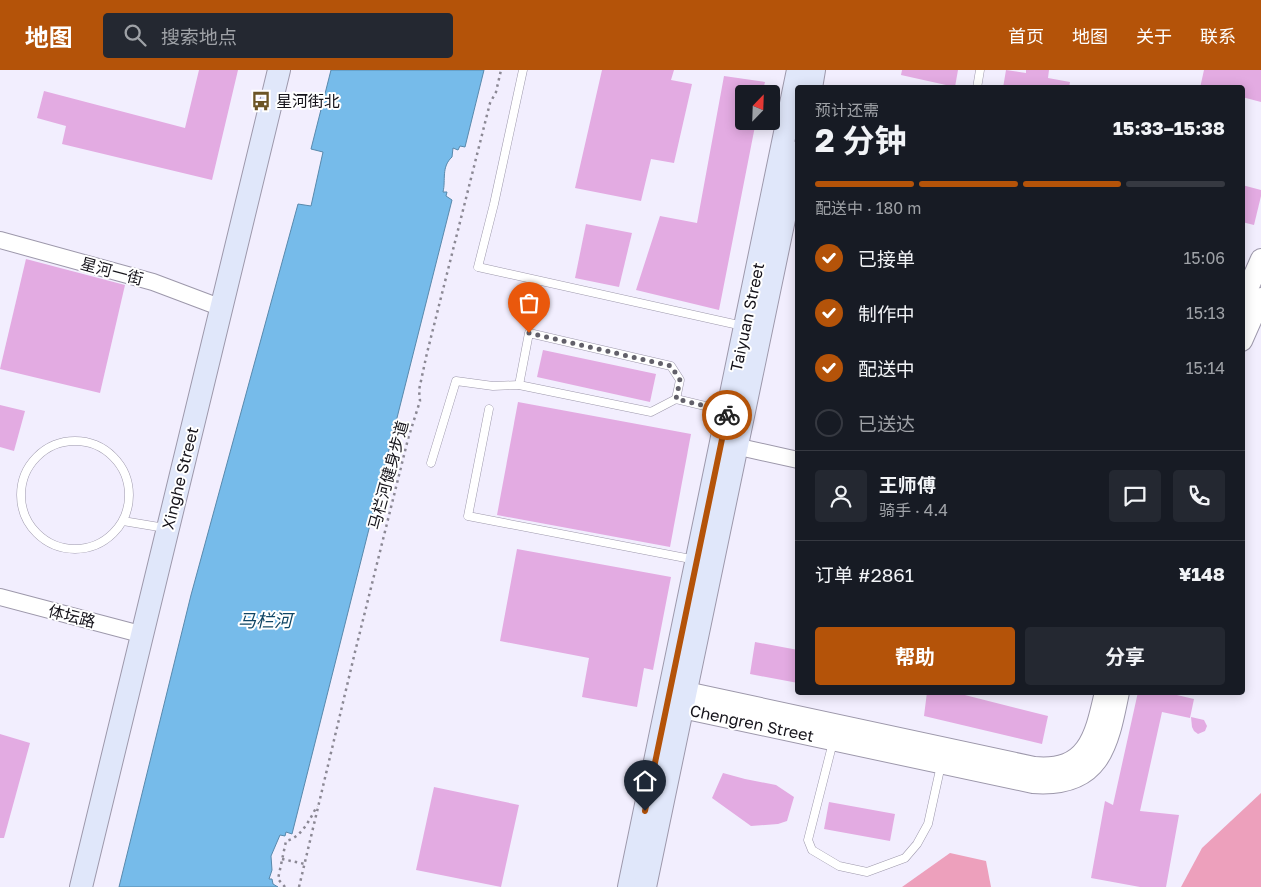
<!DOCTYPE html>
<html lang="zh">
<meta charset="utf-8">
<style>
:root{--surface:#171b24;--page:#242831;--text:#f1f3f6;--muted:#9ea1a6;--line:#363941;--accent:#b45309}
body{margin:0;font-family:"Golos Text","Noto Sans SC",sans-serif;background:var(--page);color:var(--text);height:100vh;display:flex;flex-direction:column;font-size:19px;white-space:nowrap}
*{box-sizing:border-box;margin:0}
p{font-size:16px;color:var(--muted)}
.icon{flex:none;width:28px;height:28px;fill:none;stroke:currentColor;stroke-width:2;stroke-linecap:round;stroke-linejoin:round}
.map{position:relative;flex:1;overflow:hidden}
.details{position:absolute;left:795px;top:15px;width:450px;height:610px;display:flex;flex-direction:column;background:var(--surface);border-radius:5px;box-shadow:0 2px 12px #0003}
.details>*{flex:none}
.needle{width:32px;rotate:23deg}
.controls{position:absolute;left:735px;top:15px;display:grid;gap:10px}
.controls a{display:grid;place-items:center;width:45px;height:45px;border-radius:5px;background:var(--surface);box-shadow:0 2px 12px #0003;font-size:25px}
.pin{position:absolute;display:grid;place-items:center;width:42px;height:42px;color:#fff;margin:-51px -21px;border-radius:50% 50% 50% 0;rotate:-45deg;box-shadow:0 0 5px #0007}
.pin .icon{rotate:45deg}
.courier{position:absolute;display:grid;place-items:center;width:50px;height:50px;margin:-25px;border:4px solid #b45309;border-radius:50%;background:#fff;color:#222;box-shadow:0 1px 6px #0007}
.head em{font-style:normal;font-weight:700}
.head div{display:flex;flex-direction:column-reverse}
.head{display:flex;align-items:center;justify-content:space-between;height:85px;padding:0 20px}
h1{font-size:32px;font-weight:700;line-height:38px}
.bar{display:grid;grid-template-columns:repeat(4,1fr);gap:8px 5px;align-content:center;height:60px;padding:0 20px}
.bar i{height:6px;border-radius:4px;background:var(--line)}
.bar .current{background:var(--accent)}
.bar p{grid-column:span 4}
.line{display:flex;align-items:center;gap:12px;padding:0 20px;border-top:1px solid var(--line)}
.line div{flex:1}
.round{display:grid;place-items:center;flex:none;width:52px;height:52px;border-radius:5px;background:var(--page)}
ol{padding:0 20px;list-style:none}
li{display:flex;align-items:center;gap:15px;height:55px}
li p{margin-inline-start:auto}
li .icon{padding:5px;border-radius:50%;background:var(--accent);color:#fff;stroke-width:4}
li:last-child{color:var(--muted)}
li i{width:28px;height:28px;border:2px solid var(--line);border-radius:50%}
.action{display:flex;gap:10px;margin-top:auto;padding:10px 20px}
.action a{flex:1;height:58px;border-radius:5px;background:var(--accent);color:#fff;font-size:20px;font-weight:700;line-height:58px;text-align:center}
.action a+a{background:var(--page);color:var(--text)}
header{display:flex;align-items:center;gap:30px;box-sizing:border-box;height:70px;padding:0 25px;background:var(--accent);color:#fff}
header strong{font-size:24px}
nav{display:flex;gap:28px;margin-inline-start:auto;font-size:18px}
.search{width:350px;height:45px;background:var(--page);display:flex;align-items:center;gap:12px;box-sizing:border-box;padding:0 18px;border-radius:5px;color:var(--muted);font-size:19px}
.map>svg:first-child{display:block}
</style>
<header>
<strong>地图</strong>
<div class="search"><svg class="icon" aria-label="search" viewBox="0 0 24 24"><circle cx="10" cy="10" r="6"/><path d="M15 15l6 6"/></svg>搜索地点</div>
<nav><a>首页</a><a>地图</a><a>关于</a><a>联系</a></nav>
</header>
<div class="map">
<svg width="1261" height="817" viewBox="0 0 1261 817">
<rect width="100%" height="100%" fill="#f2eefe"/>
<!-- forest -->
<g fill="#eda0bc">
<polygon points="1261,723 1261,817 1181,817 1202,778"/>
<polygon points="950,783 986,791 991,817 902,817"/>
</g>
<!-- water -->
<path fill="#76bbea" stroke="#5989ac" d="M331,0H484L465,77L460,76L458,80L453,78L452,87C441,97 446,110 443,122H447L446,126L452,130L292,764L286,762L285,766L280,765L271,786L272,800L269,809H272L273,814L278,817H119L191,525L298,134L311,136L323,82L311,79Z"/>
<!-- building -->
<g fill="#e3abe2">
<polygon points="199,0 238,0 212,110 62,74 66,56 37,48 44,21 185,58"/>
<polygon points="602,0 674,0 671,10 692,14 674,93 651,89 641,131 575,118"/>
<polygon points="902,0 958,0 955,17 901,5"/>
<polygon points="1006,0 1026,3 1026,0 1049,0 1048,8 1070,12 1069,18 1003,18"/>
<polygon points="1204,0 1261,0 1261,32 1242,27 1242,18 1200,18"/>
<polygon points="724,6 765,12 762,24 744,24 744,51 756,51 719,240 636,220 660,146 697,153"/>
<polygon points="1242,115 1261,120 1261,126 1254,155 1242,152"/>
<polygon points="586,154 632,163 619,217 575,208"/>
<polygon points="26,189 125,215 100,323 0,299"/>
<polygon points="543,280 656,304 650,332 537,307"/>
<polygon points="518,332 691,364 670,477 497,445"/>
<polygon points="0,335 25,341 14,381 0,377"/>
<polygon points="517,479 671,507 653,600 644,598 637,637 582,627 589,588 500,571"/>
<polygon points="755,572 798,580 798,613 750,604"/>
<polygon points="927,622 953,622 1048,646 1042,674 924,646"/>
<polygon points="1138,622 1164,622 1194,629 1190,648 1162,642 1140,741 1179,745 1166,817 1140,817 1091,808 1105,731 1113,735"/>
<polygon points="1191,647 1204,650 1207,656 1205,661 1198,664 1194,661 1192,657"/>
<polygon points="0,664 30,673 4,768 0,768"/>
<polygon points="723,703 745,709 776,715 794,727 787,751 778,754 751,756 712,728"/>
<polygon points="434,717 519,735 501,817 416,800"/>
<polygon points="829,732 895,744 890,771 824,759"/>
</g>
<g fill="none" stroke-linecap="round" stroke-linejoin="round">
<defs>
<g id="service">
<polyline points="523,0 494,134 478,197 743,256"/>
<polyline points="977,18 980,0"/>
<polyline points="519,315 529,263 671,296 680,310 676,329"/>
<polyline points="489,339 468,446 696,490"/>
<circle cx="75" cy="425" r="54"/>
<polyline points="431,393 456,311 493,316 519,315 651,342 676,329 726,341"/>
<polyline points="123,451 165,458"/>
<polyline points="833,672 808,770 812,780 839,796 867,802 905,788 917,774 928,754 941,695"/>
</g>
<g id="minor">
<polyline points="0,170 153,212 222,238"/>
<polyline points="726,374 798,390"/>
<polyline points="0,527 144,565"/>
</g>
<g id="tertiary">
<polyline points="1242,232 1261,189"/>
<polyline points="1242,271 1261,228"/>
<path d="M669,626L686,622L1034,697C1088,702 1095,666 1105,622"/>
<path d="M670,628L682,638L1033,713C1100,718 1108,677 1119,622"/>
</g>
<g id="secondary">
<polyline points="811,18 814,0"/>
<polyline points="81,817 279,0"/>
<polyline points="629,817 798,0"/>
<polyline points="645,817 798,82"/>
</g>
</defs>
<!-- service casing -->
<use href="#service" stroke="#9d98ab" stroke-width="9"/>
<!-- minor casing -->
<use href="#minor" stroke="#9d98ab" stroke-width="18"/>
<!-- tertiary casing -->
<use href="#tertiary" stroke="#9d98ab" stroke-width="22"/>
<!-- secondary casing -->
<use href="#secondary" stroke="#9d98ab" stroke-width="24"/>
<!-- path -->
<g stroke="#8b8894" stroke-width="2.5" stroke-dasharray="2.5 4" stroke-linecap="butt">
<polyline points="282,789 305,794"/>
<path d="M285,817L278,809L286,771C302,767 310,749 317,736"/>
<polyline points="299,817 355,582 408,369 420,331 419,320 427,283 490,33 496,22 501,0"/>
</g>
<!-- service -->
<use href="#service" stroke="#fff" stroke-width="8"/>
<!-- minor -->
<use href="#minor" stroke="#fff" stroke-width="16"/>
<!-- tertiary -->
<use href="#tertiary" stroke="#fff" stroke-width="20"/>
<!-- secondary -->
<use href="#secondary" stroke="#e0e7fa" stroke-width="22"/>
</g>
<g fill="none" stroke-linecap="round" stroke-linejoin="round">
<!-- done -->
<polyline stroke="#62606a" stroke-width="5" stroke-dasharray="0 9" points="529,263 671,296 680,310 676,329 728,341 727,345"/>
<!-- route -->
<polyline stroke="#b45309" stroke-width="6" points="645,741 727,345"/>
</g>
<!-- icons -->
<defs>
<symbol id="bus-bare" viewBox="-9 -9 18 18"><path d="M-5-6H5V4H4V6H2V4H-2V6H-4V4H-5ZM-3.5-4V0h7V-4ZM-3.5 1.2v1.5H-2V1.2ZM2 1.2v1.5H3.5V1.2Z" fill="#6c5525" stroke="#fff" stroke-width="2.5" paint-order="stroke"/></symbol>
</defs>
<g fill-rule="evenodd">
<use href="#bus-bare" x="247" y="17" width="28" height="28"/>
</g>
<g text-anchor="middle" dominant-baseline="central" stroke-width="4" stroke-linejoin="round" paint-order="stroke">
<!-- poi labels -->
<g font-size="16" fill="#15131a" stroke="#fff" text-anchor="start">
<text x="276" y="31">星河街北</text>
</g>
<!-- street labels -->
<g font-size="16" fill="#15131a" stroke="#fff">
<text transform="translate(112 201) rotate(15)">星河一街</text>
<text transform="translate(747 247) rotate(-78)">Taiyuan Street</text>
<text transform="translate(388 405) rotate(-75)">马栏河健身步道</text>
<text transform="translate(180 408) rotate(-76)">Xinghe Street</text>
<text transform="translate(72 546) rotate(14)">体坛路</text>
<text transform="translate(752 653) rotate(12)">Chengren Street</text>
</g>
<!-- water labels -->
<g font-size="18" font-style="italic" fill="#0f4564" stroke="#fff">
<text x="265" y="550">马栏河</text>
</g>
</g>
</svg>
<div class="controls">
<a><svg class="needle" viewBox="-14 -14 28 28"><path d="M0-13l5 13h-10z" fill="#e53935"/><path d="M0 13l5-13h-10z" fill="#9ea1a6"/></svg></a>
</div>
<div class="pin" style="left:529px;top:263px;background:#ea580c"><svg class="icon" aria-label="bag" viewBox="0 0 24 24"><path d="M5 8h14l-1 12H6zM9 8a3 3 0 0 1 6 0"/></svg></div>
<div class="pin" style="left:645px;top:741px;background:#1f2937"><svg class="icon" aria-label="home" viewBox="0 0 24 24"><path d="M3 11l9-7 9 7M6 9v11h12V9"/></svg></div>
<div class="courier" style="left:727px;top:345px"><svg class="icon" aria-label="bike" viewBox="0 0 24 24"><circle cx="6" cy="16" r="4"/><circle cx="18" cy="16" r="4"/><path d="M6 16l4-8h5l3 8M10 8l3 8H6M13 5h3"/></svg></div>
<section class="details">
<div class="head"><div><h1>2 分钟</h1><p>预计还需</p></div><em>15:33–15:38</em></div>
<div class="bar"><i class="current"></i><i class="current"></i><i class="current"></i><i></i><p>配送中 · 180 m</p></div>
<ol>
<li><svg class="icon" aria-label="check" viewBox="0 0 24 24"><path d="M5 12l5 5 9-10"/></svg>已接单<p>15:06</p></li>
<li><svg class="icon" aria-label="check" viewBox="0 0 24 24"><path d="M5 12l5 5 9-10"/></svg>制作中<p>15:13</p></li>
<li><svg class="icon" aria-label="check" viewBox="0 0 24 24"><path d="M5 12l5 5 9-10"/></svg>配送中<p>15:14</p></li>
<li><i></i>已送达</li>
</ol>
<div class="line" style="height:90px"><a class="round"><svg class="icon" aria-label="person" viewBox="0 0 24 24"><circle cx="12" cy="8" r="4"/><path d="M4 21q1-7 8-7t8 7"/></svg></a><div><b>王师傅</b><p>骑手 · 4.4</p></div><a class="round"><svg class="icon" aria-label="chat" viewBox="0 0 24 24"><path d="M4 5h16v11H9l-5 4z"/></svg></a><a class="round"><svg class="icon" aria-label="phone" viewBox="0 0 24 24"><path d="M5 4h4l2 5-3 2q2 4 5 5l2-3 5 2v4C11 20 4 13 5 4z"/></svg></a></div>
<div class="line" style="height:65px"><div>订单 #2861</div><b>¥148</b></div>
<div class="action"><a>帮助</a><a>分享</a></div>
</section>
</div>
